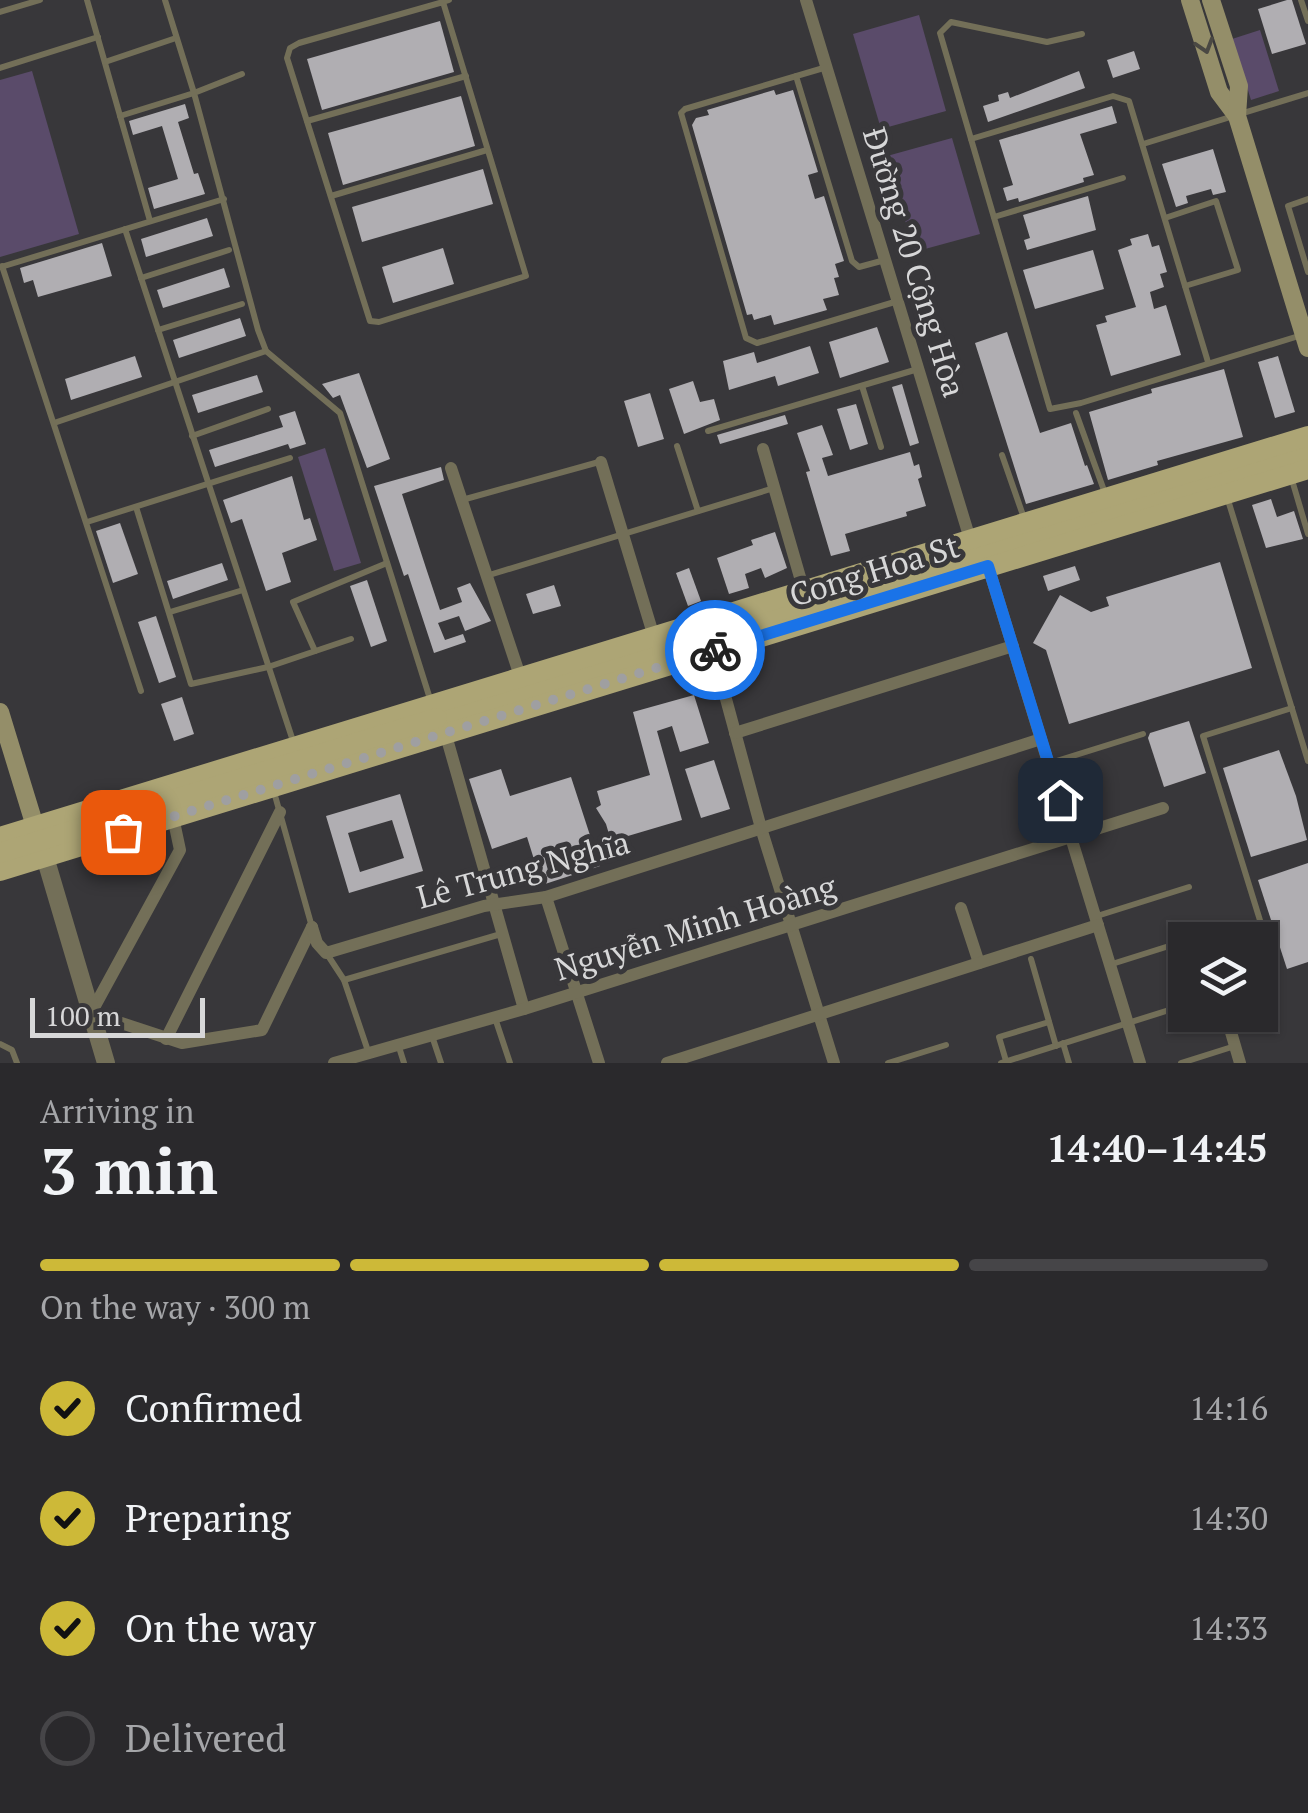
<!DOCTYPE html>
<meta charset="utf-8">
<style>
:root{--surface:#2a292c;--page:#363538;--text:#f1f3f6;--muted:#a5a6a9;--line:#464548;--accent:#cdb938}
body{margin:0;font-family:"PT Serif",serif;background:var(--page);color:var(--text);height:100vh;display:flex;flex-direction:column;font-size:38px;white-space:nowrap}
*{box-sizing:border-box;margin:0}
p{font-size:32px;color:var(--muted)}
.icon{flex:none;width:55px;height:55px;fill:none;stroke:currentColor;stroke-width:2;stroke-linecap:round;stroke-linejoin:round}
.map{position:relative;height:1063px;overflow:hidden}
.panel{display:flex;flex-direction:column;background:var(--surface);flex:1}
.panel>*{flex:none}
.controls{position:absolute;left:1168px;top:922px;display:grid;gap:20px}
.controls a{display:grid;place-items:center;width:110px;height:110px;border-radius:0px;background:var(--surface);box-shadow:0 2px 8px #0004,0 0 0 2px var(--line);font-size:50px}
.scale{position:absolute;left:30px;bottom:25px;width:175px;box-sizing:border-box;padding-left:10px;border:5px solid #d7d7d8;border-top:0;font-size:28px;line-height:35px;white-space:nowrap;color:#d7d7d8;-webkit-text-stroke:8px #38373a;paint-order:stroke}
.pin{position:absolute;display:grid;place-items:center;width:85px;height:85px;color:#fff;margin:-42px;border-radius:20px;box-shadow:0 5px 15px #0006}
.courier{position:absolute;display:grid;place-items:center;width:100px;height:100px;margin:-50px;border:8px solid #1a73e8;border-radius:50%;background:#fff;color:#222;box-shadow:0 2px 12px #0007}
.overview em{font-style:normal;font-weight:600}
.overview div{display:flex;flex-direction:column-reverse}
.overview{display:flex;align-items:center;justify-content:space-between;height:170px;padding:0 40px}
h1{font-size:65px;font-weight:600;line-height:75px}
.bar{display:grid;grid-template-columns:repeat(4,1fr);gap:15px 10px;align-content:center;height:120px;padding:0 40px}
.bar i{height:12px;border-radius:8px;background:var(--line)}
.bar .current{background:var(--accent)}
.bar p{grid-column:span 4}
ol{padding:0 40px;list-style:none}
li{display:flex;align-items:center;gap:30px;height:110px}
li p{margin-inline-start:auto}
li .icon{padding:10px;border-radius:50%;background:var(--accent);color:#111;stroke-width:4}
li:last-child{color:var(--muted)}
li i{width:55px;height:55px;border:5px solid var(--line);border-radius:50%}
.map>svg:first-child{display:block}
</style>
<div class="map">
<svg width="1308" height="1063" viewBox="0 0 1308 1063">
<rect width="100%" height="100%" fill="#38373a"/>
<!-- green -->
<g fill="#5a4b6a">
<polygon points="919,15 946,111 881,129 853,34"/>
<polygon points="1260,30 1279,91 1251,100 1232,39"/>
<polygon points="32,71 79,234 0,257 0,80"/>
<polygon points="952,138 980,234 914,252 887,156"/>
<polygon points="325,448 361,563 334,571 298,457"/>
</g>
<!-- building -->
<g fill="#b0aeb2" fill-rule="evenodd">
<polygon points="1287,0 1292,0 1306,44 1272,54 1258,9"/>
<polygon points="440,21 454,72 322,110 307,59"/>
<polygon points="1134,51 1140,69 1113,78 1107,60"/>
<polygon points="1079,71 1085,88 988,122 983,106 999,101 998,95 1008,92 1010,98"/>
<polygon points="774,90 776,95 793,90 818,172 808,175 815,199 824,196 844,261 835,264 839,277 834,278 839,295 823,299 827,310 774,325 771,315 754,320 752,314 747,315 692,125 696,118 709,115 707,110"/>
<polygon points="461,96 475,146 343,185 328,133"/>
<polygon points="185,104 189,118 178,122 194,174 198,173 205,194 154,209 148,188 178,179 162,126 133,135 129,121"/>
<polygon points="1112,106 1117,123 1080,134 1094,175 1083,178 1084,182 1019,202 1018,198 1007,201 1003,188 1013,185 999,140"/>
<polygon points="1213,149 1226,192 1213,195 1211,189 1186,196 1188,203 1176,207 1162,164"/>
<polygon points="483,169 493,204 362,242 352,207"/>
<polygon points="1088,196 1096,230 1027,250 1024,240 1030,238 1023,215"/>
<polygon points="207,218 213,236 146,257 141,239"/>
<polygon points="1148,234 1152,247 1159,245 1167,272 1160,274 1164,287 1150,292 1154,309 1166,305 1181,355 1111,376 1096,325 1107,322 1105,316 1136,307 1118,250 1132,245 1130,239"/>
<polygon points="102,243 112,276 38,297 33,280 24,283 20,268"/>
<polygon points="443,248 454,284 393,303 382,267"/>
<polygon points="1093,250 1104,289 1035,309 1023,270"/>
<polygon points="224,268 230,287 163,308 157,290"/>
<polygon points="240,318 246,336 179,358 173,340"/>
<polygon points="877,327 889,362 840,378 829,342"/>
<polygon points="1007,332 1040,433 1071,423 1085,466 1087,465 1094,484 1026,504 975,343"/>
<polygon points="810,346 819,373 778,386 775,376 729,390 723,361 754,352 757,363"/>
<polygon points="135,356 142,377 71,400 65,379"/>
<polygon points="1278,356 1295,412 1275,418 1258,362"/>
<polygon points="1224,369 1243,437 1157,461 1158,465 1108,480 1089,412 1152,393 1151,389"/>
<polygon points="359,373 390,459 367,468 340,395 333,398 322,384"/>
<polygon points="257,375 263,392 198,413 192,395"/>
<polygon points="693,381 700,402 714,399 720,420 684,434 669,389"/>
<polygon points="902,384 919,443 910,446 892,387"/>
<polygon points="650,393 664,439 638,447 624,401"/>
<polygon points="856,404 868,444 850,450 837,409"/>
<polygon points="295,411 306,444 290,449 288,444 215,467 209,450 283,427 279,416"/>
<polygon points="785,415 788,424 720,444 717,435"/>
<polygon points="822,425 833,455 822,458 828,476 910,452 914,466 919,464 922,477 918,479 926,506 906,512 907,516 845,534 850,551 831,556 806,472 810,471 797,433"/>
<polygon points="441,467 444,480 402,494 426,568 440,610 462,602 457,588 470,583 491,621 465,631 459,616 438,623 445,640 463,634 466,642 434,653 408,574 404,576 374,486"/>
<polygon points="292,476 304,520 310,518 317,540 282,553 291,582 266,591 242,519 231,523 223,500"/>
<polygon points="1271,499 1277,517 1294,511 1303,539 1266,548 1252,505"/>
<polygon points="120,523 138,574 113,583 96,531"/>
<polygon points="775,532 787,568 765,578 761,568 745,574 749,588 729,594 717,558 753,545 751,540"/>
<polygon points="1220,562 1252,668 1069,724 1046,650 1033,643 1060,595 1091,612 1109,606 1106,597"/>
<polygon points="222,563 228,580 173,599 167,581"/>
<polygon points="1075,566 1080,580 1048,591 1043,576"/>
<polygon points="689,568 701,601 688,606 676,573"/>
<polygon points="367,580 387,641 371,647 350,586"/>
<polygon points="554,585 561,606 533,614 526,594"/>
<polygon points="156,616 176,677 159,683 138,622"/>
<polygon points="694,695 709,743 680,752 672,726 657,731 682,820 611,841 606,824 596,808 601,805 597,791 650,775 633,712"/>
<polygon points="182,697 194,734 174,741 161,704"/>
<polygon points="1189,721 1206,773 1164,787 1148,738 1150,733"/>
<polygon points="1279,750 1296,796 1307,840 1251,857 1223,768"/>
<polygon points="714,760 730,809 701,818 685,769"/>
<polygon points="501,769 510,796 571,777 600,866 542,885 527,837 492,849 469,779"/>
<path d="M400,794L423,871L349,893L326,816ZM392,820L404,858L360,872L348,833Z"/>
<polygon points="1308,863 1308,962 1287,969 1258,880"/>
</g>
<g fill="none" stroke-linecap="round" stroke-linejoin="round">
<!-- service -->
<g stroke="#736f58" stroke-width="6">
<polyline points="87,0 150,221"/>
<polyline points="1301,0 1308,21"/>
<polyline points="443,2 526,276 379,322 370,321 287,58 290,48 299,43 443,2 449,0"/>
<polyline points="0,12 40,0"/>
<polyline points="1082,34 1047,42 951,22 940,33 1050,409 1081,403 1302,335"/>
<polyline points="105,62 176,38"/>
<polyline points="827,67 685,109 681,113 746,338 757,343 898,301"/>
<polyline points="0,68 98,37"/>
<polyline points="242,74 194,93 258,330 266,351 340,413 431,702"/>
<polyline points="796,76 852,261 859,267 885,260"/>
<polyline points="120,116 194,93 165,0"/>
<polyline points="307,121 466,76"/>
<polyline points="971,139 1113,96 1129,101 1208,362"/>
<polyline points="1143,144 1308,93"/>
<polyline points="331,196 487,150"/>
<polyline points="1308,199 1288,206 1308,272"/>
<polyline points="994,217 1123,178"/>
<polyline points="1165,218 1216,201 1238,270 1185,286"/>
<polyline points="125,229 293,741"/>
<polyline points="2,266 141,691"/>
<polyline points="1,267 224,199"/>
<polyline points="141,278 229,250"/>
<polyline points="158,330 242,304"/>
<polyline points="862,386 881,447"/>
<polyline points="1076,413 1106,496"/>
<polyline points="54,423 266,351"/>
<polyline points="708,431 918,369"/>
<polyline points="192,436 268,409"/>
<polyline points="677,446 698,511"/>
<polyline points="1002,455 1025,521"/>
<polyline points="1292,480 1308,534"/>
<polyline points="462,500 599,462"/>
<polyline points="1228,500 1308,761"/>
<polyline points="136,507 191,684 268,667 351,639"/>
<polyline points="87,522 290,458"/>
<polyline points="486,576 774,488"/>
<polyline points="170,612 243,590"/>
<polyline points="315,651 293,602 387,563"/>
<polyline points="1050,763 1143,734"/>
<polyline points="274,792 312,927"/>
<polyline points="1097,916 1189,887"/>
<polyline points="1189,940 1207,935"/>
<polyline points="327,954 344,980 368,1051"/>
<polyline points="1031,959 1056,1046"/>
<polyline points="1112,964 1185,941"/>
<polyline points="1276,972 1203,736 1292,708"/>
<polyline points="344,980 501,934"/>
<polyline points="495,1018 510,1063"/>
<polyline points="432,1036 441,1063"/>
<polyline points="1063,1043 1069,1063"/>
<polyline points="0,1044 12,1050 17,1063"/>
<polyline points="398,1044 404,1063"/>
<polyline points="1006,1061 999,1037 1049,1022"/>
<polyline points="888,1063 946,1045"/>
<polyline points="1001,1063 1185,1005"/>
<polyline points="1181,1063 1235,1046"/>
</g>
<!-- minor -->
<g stroke="#736f58" stroke-width="12">
<polyline points="806,0 970,539"/>
<polyline points="763,449 804,591"/>
<polyline points="601,462 654,637"/>
<polyline points="451,468 520,676"/>
<polyline points="988,566 1140,1063"/>
<polyline points="713,651 761,828 834,1063"/>
<polyline points="445,732 524,1009"/>
<polyline points="735,733 1013,646"/>
<polyline points="173,817 180,850 91,1013 182,1043 262,1030 312,927"/>
<polyline points="546,897 599,1063"/>
<polyline points="961,908 979,963"/>
<polyline points="312,927 317,943 326,953 484,906 546,897 1041,739"/>
<polyline points="1226,1015 1240,1063"/>
<polyline points="166,1039 280,812"/>
<polyline points="334,1063 524,1009 1163,808"/>
<polyline points="667,1063 1098,925"/>
</g>
<!-- tertiary -->
<polyline stroke="#736f58" stroke-width="18" points="45,857 106,1063"/>
<!-- secondary -->
<g stroke="#948e69" stroke-width="18">
<polyline points="1190,0 1219,92 1237,116"/>
<polyline points="1211,0 1239,86 1237,116 1308,348"/>
<polyline points="0,712 38,836"/>
</g>
<!-- primary -->
<g stroke="#ada575" stroke-width="20">
<polyline points="437,718 1308,452"/>
<polyline points="0,837 1308,436"/>
<polyline points="0,871 1308,469"/>
</g>
<!-- primary-bridge -->
<polyline stroke="#ada575" stroke-width="20" points="0,853 437,718"/>
</g>
<!-- one-way arrows -->
<defs><path id="oneway-chevron" d="M-2-3.5L2.5 0L-2 3.5" fill="none" stroke-width="1.6" stroke-linecap="round" stroke-linejoin="round" transform="scale(2.5)"/></defs>
<use stroke="#4a4843" href="#oneway-chevron" transform="translate(1205 46) rotate(73)"/>
<g fill="none" stroke-linecap="round" stroke-linejoin="round">
<!-- done -->
<polyline stroke="#9f9fa1" stroke-width="10" stroke-dasharray="0 18" points="123,832 715,650"/>
<!-- route -->
<polyline stroke="#1a73e8" stroke-width="12" points="715,650 988,566 1060,800"/>
</g>
<g text-anchor="middle" dominant-baseline="central" stroke-width="10" stroke-linejoin="round" paint-order="stroke">
<!-- street labels -->
<g font-size="32" fill="#d7d7d8" stroke="#38373a">
<text transform="translate(915 262) rotate(73)">Đường 20 Cộng Hòa</text>
<text transform="translate(874 570) rotate(-17)">Cong Hoa St</text>
<text transform="translate(523 869) rotate(-15)">Lê Trung Nghĩa</text>
<text transform="translate(695 927) rotate(-17)">Nguyễn Minh Hoàng</text>
</g>
</g>
</svg>
<div class="controls">
<a><svg class="icon" aria-label="layers" viewBox="0 0 24 24"><path d="M12 4l9 5-9 5-9-5zM3 14l9 5 9-5"/></svg></a>
</div>
<div class="scale">100 m</div>
<div class="pin" style="left:123px;top:832px;background:#ea580c"><svg class="icon" aria-label="bag" viewBox="0 0 24 24"><path d="M5 8h14l-1 12H6zM9 8a3 3 0 0 1 6 0"/></svg></div>
<div class="pin" style="left:1060px;top:800px;background:#1f2937"><svg class="icon" aria-label="home" viewBox="0 0 24 24"><path d="M3 11l9-7 9 7M6 9v11h12V9"/></svg></div>
<div class="courier" style="left:715px;top:650px"><svg class="icon" aria-label="bike" viewBox="0 0 24 24"><circle cx="6" cy="16" r="4"/><circle cx="18" cy="16" r="4"/><path d="M6 16l4-8h5l3 8M10 8l3 8H6M13 5h3"/></svg></div>
</div>
<section class="panel">
<div class="overview"><div><h1>3 min</h1><p>Arriving in</p></div><em>14:40–14:45</em></div>
<div class="bar"><i class="current"></i><i class="current"></i><i class="current"></i><i></i><p>On the way · 300 m</p></div>
<ol>
<li><svg class="icon" aria-label="check" viewBox="0 0 24 24"><path d="M5 12l5 5 9-10"/></svg>Confirmed<p>14:16</p></li>
<li><svg class="icon" aria-label="check" viewBox="0 0 24 24"><path d="M5 12l5 5 9-10"/></svg>Preparing<p>14:30</p></li>
<li><svg class="icon" aria-label="check" viewBox="0 0 24 24"><path d="M5 12l5 5 9-10"/></svg>On the way<p>14:33</p></li>
<li><i></i>Delivered</li>
</ol>
</section>
